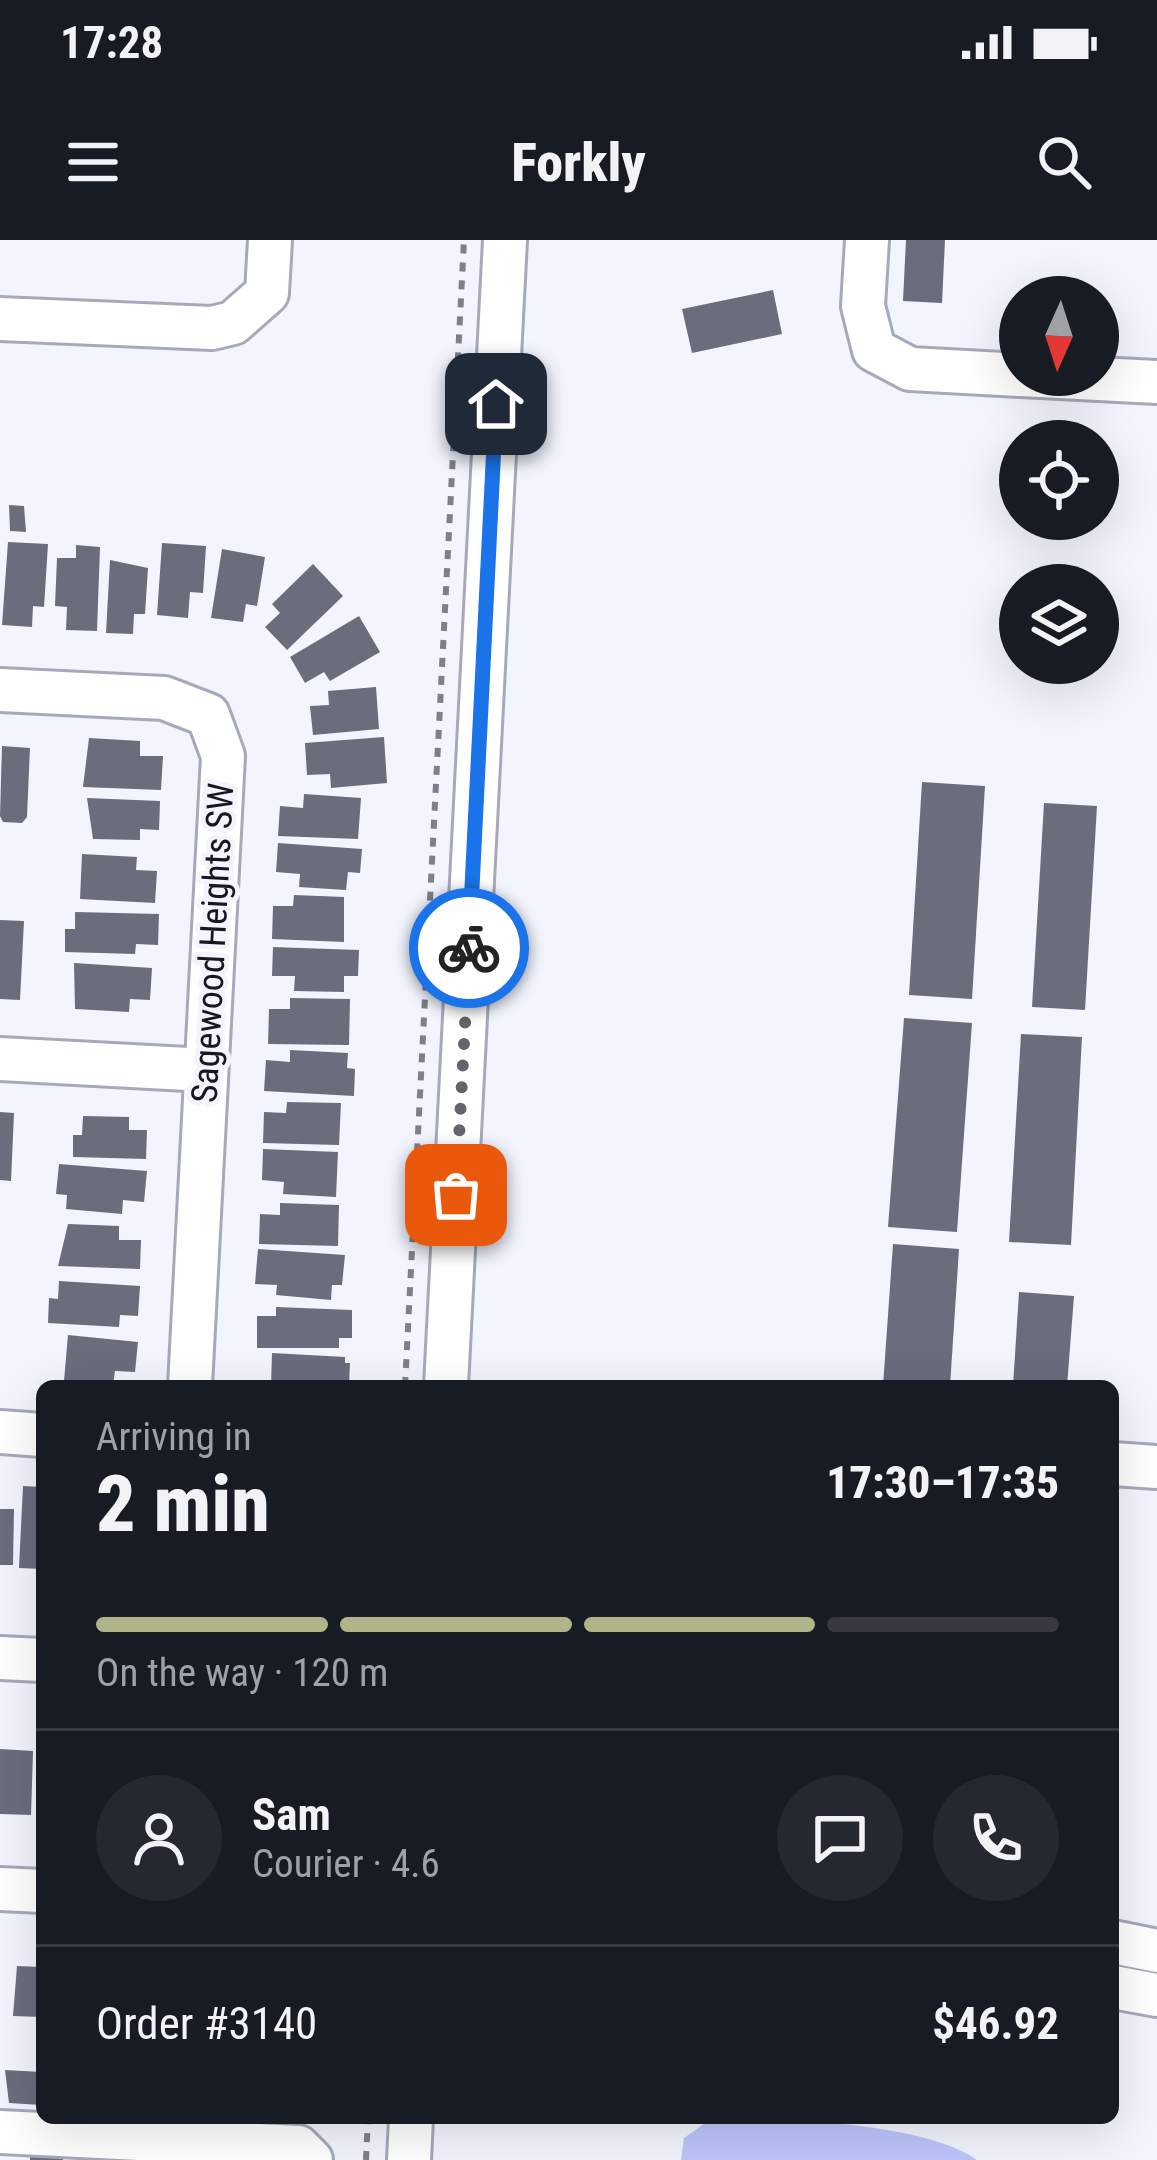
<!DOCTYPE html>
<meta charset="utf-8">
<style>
:root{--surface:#171b24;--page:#242831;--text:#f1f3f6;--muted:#9ea1a6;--line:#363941;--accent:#b0b489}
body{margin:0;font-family:"Roboto Condensed",sans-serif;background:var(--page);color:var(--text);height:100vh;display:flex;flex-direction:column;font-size:45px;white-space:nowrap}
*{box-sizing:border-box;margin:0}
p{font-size:39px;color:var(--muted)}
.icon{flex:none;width:66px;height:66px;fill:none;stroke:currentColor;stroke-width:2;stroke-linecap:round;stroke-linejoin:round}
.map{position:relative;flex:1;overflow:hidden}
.drawer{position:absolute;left:36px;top:1140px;width:1083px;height:744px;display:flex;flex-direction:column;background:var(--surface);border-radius:18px;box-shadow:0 12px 48px #0002}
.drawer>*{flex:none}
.needle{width:78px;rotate:183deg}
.controls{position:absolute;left:999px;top:36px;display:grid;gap:24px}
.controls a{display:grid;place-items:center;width:120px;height:120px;border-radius:50%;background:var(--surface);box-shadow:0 12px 48px #0002;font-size:60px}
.pin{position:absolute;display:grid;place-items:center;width:102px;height:102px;color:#fff;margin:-51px;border-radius:24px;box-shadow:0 6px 18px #0006}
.courier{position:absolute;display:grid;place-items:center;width:120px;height:120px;margin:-60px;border:9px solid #1a73e8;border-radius:50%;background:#fff;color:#222;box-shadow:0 3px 15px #0007}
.summary em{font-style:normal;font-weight:800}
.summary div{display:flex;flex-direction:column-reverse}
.summary{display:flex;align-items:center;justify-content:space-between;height:204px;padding:0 60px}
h1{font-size:78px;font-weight:800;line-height:90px}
.bar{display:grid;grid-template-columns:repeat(4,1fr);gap:18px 12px;align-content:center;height:144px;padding:0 60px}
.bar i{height:15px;border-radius:9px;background:var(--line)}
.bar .on{background:var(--accent)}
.bar p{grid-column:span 4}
.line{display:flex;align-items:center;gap:30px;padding:0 60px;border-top:3px solid var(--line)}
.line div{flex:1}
.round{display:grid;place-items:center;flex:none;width:126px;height:126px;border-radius:63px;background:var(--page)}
.status{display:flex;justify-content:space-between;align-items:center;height:84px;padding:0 60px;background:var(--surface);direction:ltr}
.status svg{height:33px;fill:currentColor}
header{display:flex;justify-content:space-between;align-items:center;height:156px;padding:0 60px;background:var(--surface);font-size:54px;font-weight:800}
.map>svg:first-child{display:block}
</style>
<div class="status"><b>17:28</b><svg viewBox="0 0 49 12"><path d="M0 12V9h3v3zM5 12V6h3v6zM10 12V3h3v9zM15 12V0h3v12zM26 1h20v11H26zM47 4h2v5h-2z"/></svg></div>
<header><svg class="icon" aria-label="menu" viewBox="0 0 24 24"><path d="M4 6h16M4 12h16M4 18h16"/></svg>Forkly<svg class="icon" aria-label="search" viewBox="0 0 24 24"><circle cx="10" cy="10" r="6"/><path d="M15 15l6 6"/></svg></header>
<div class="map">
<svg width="1157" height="1920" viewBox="0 0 1157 1920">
<rect width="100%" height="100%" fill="#f2f4fe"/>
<!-- water -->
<path fill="#bdc5fb" d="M712,1878C779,1878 923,1882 977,1920H681L684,1898Z"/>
<!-- building -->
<g fill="#6a6d7c">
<polygon points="906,0 945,0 942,63 903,61"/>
<polygon points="773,50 782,94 692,113 682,69"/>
<polygon points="9,265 24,266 26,292 10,291"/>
<polygon points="8,302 48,304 44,367 33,366 32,387 2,385"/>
<polygon points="162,303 206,306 203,353 190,352 188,378 157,375"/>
<polygon points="76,305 100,307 97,391 66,390 67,367 55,366 57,318 76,318"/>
<polygon points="222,309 265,317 257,366 246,364 243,382 211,378"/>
<polygon points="110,320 148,328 145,374 134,374 133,394 106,393"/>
<polygon points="313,324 343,356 287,410 265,387 280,373 272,364"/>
<polygon points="359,376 380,412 330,441 324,432 305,443 290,417"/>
<polygon points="376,447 379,489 313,495 310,466 329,465 328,451"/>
<polygon points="384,497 387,543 331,548 330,534 307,535 305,503"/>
<polygon points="89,498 140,501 140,516 163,516 161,550 83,547"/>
<polygon points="2,506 30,508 27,577 22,583 3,582 0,576"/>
<polygon points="922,542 985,546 972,759 909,755"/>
<polygon points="304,554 361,558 358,599 278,596 280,566 303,568"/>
<polygon points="87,558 160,561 159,590 140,589 140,600 93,599"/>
<polygon points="1044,563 1097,566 1085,770 1032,767"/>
<polygon points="278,603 362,609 360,633 348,632 346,650 299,647 300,634 276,632"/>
<polygon points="82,614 137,617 136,630 157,631 155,663 80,659"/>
<polygon points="294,655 344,657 344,702 272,699 273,666 293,666"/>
<polygon points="75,672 159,674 158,705 136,704 135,714 65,712 65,689 75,689"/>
<polygon points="0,680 24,681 20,760 0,759"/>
<polygon points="273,707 359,710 358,736 344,736 344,752 294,751 295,736 272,736"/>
<polygon points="74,723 152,728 150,760 130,759 129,772 75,769"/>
<polygon points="290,758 350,759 349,805 268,804 269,769 290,769"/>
<polygon points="904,778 972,783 957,992 888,987"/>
<polygon points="1021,794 1082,797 1071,1005 1009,1002"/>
<polygon points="290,810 348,813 347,828 355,829 354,856 264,851 266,820 290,822"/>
<polygon points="287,862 341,863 339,905 263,903 264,872 286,873"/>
<polygon points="0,872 14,873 11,941 0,940"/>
<polygon points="83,876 129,877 129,890 147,890 146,919 73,917 73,895 82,895"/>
<polygon points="263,909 338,912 336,957 283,954 284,942 262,940"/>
<polygon points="59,924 147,931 144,962 123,960 122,974 66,969 67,955 56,954"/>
<polygon points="280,963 339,965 338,1006 259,1004 260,974 280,975"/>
<polygon points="68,984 119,986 119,1000 141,1000 140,1029 58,1026"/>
<polygon points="893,1004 959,1009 950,1146 883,1146"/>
<polygon points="258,1009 345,1015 342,1045 332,1045 331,1060 276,1055 277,1045 255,1044"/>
<polygon points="59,1041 140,1046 138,1076 120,1075 119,1087 48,1083 49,1058 58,1059"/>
<polygon points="1019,1052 1074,1056 1067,1146 1013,1146"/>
<polygon points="276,1067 352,1070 352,1098 339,1098 339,1108 257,1108 257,1076 276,1076"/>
<polygon points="68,1095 138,1102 135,1132 115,1131 113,1145 64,1141"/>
<polygon points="272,1113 345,1117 345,1123 350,1123 349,1144 271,1146"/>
<polygon points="23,1246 42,1247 42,1329 19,1328"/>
<polygon points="0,1269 14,1269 13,1325 0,1325"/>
<polygon points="0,1509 33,1511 31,1575 0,1574"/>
<polygon points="17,1726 42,1727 41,1777 13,1776"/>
<polygon points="5,1830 42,1832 41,1865 9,1863"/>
<rect x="302" y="1878" width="38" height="5"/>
<polygon points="31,1906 63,1909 63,1920 30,1920"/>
</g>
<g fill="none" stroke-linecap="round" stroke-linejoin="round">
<defs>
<g id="minor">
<polyline points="867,0 863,66 874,110 910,129 1020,135"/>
<polyline points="0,79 212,88 233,83 267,53 270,0"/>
<polyline points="1021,135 1157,142"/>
<polyline points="0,450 164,458 208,475 223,516 190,1146"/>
<polyline points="0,819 206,830"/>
<polyline points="446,1146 505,0"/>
<polyline points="0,1192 42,1195"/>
<polyline points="1113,1224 1157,1227"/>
<polyline points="0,1418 42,1420"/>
<polyline points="0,1649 42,1651"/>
<polyline points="1113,1702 1157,1711"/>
<polyline points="1113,1747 1157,1755"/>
<polyline points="0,1892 298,1907 311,1920"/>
<polyline points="409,1920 411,1878"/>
</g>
</defs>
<!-- minor casing -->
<use href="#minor" stroke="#a6a9b9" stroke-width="48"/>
<!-- path -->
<g stroke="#7e8088" stroke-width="6" stroke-dasharray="9 9" stroke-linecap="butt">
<polyline points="405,1146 464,0"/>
<polyline points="366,1920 368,1878"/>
</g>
<!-- minor -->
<use href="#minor" stroke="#fff" stroke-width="42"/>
</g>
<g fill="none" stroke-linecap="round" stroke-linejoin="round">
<!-- done -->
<polyline stroke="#64656c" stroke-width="12" stroke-dasharray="0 21.6" points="456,955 469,708"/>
<!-- route -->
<polyline stroke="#1a73e8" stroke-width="15" points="469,708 496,164"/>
</g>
<g text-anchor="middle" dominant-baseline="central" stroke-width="10" stroke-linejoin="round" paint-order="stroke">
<!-- street labels -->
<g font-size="36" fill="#17181e" stroke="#f2f4fe">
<text transform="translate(213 703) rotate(-87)">Sagewood Heights SW</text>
</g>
</g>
</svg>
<div class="controls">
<a><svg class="needle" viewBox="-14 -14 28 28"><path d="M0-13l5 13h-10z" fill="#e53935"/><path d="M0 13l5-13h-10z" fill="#9ea1a6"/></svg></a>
<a><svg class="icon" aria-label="locate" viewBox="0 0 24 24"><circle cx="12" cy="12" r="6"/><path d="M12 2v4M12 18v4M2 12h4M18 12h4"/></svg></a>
<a><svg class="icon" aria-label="layers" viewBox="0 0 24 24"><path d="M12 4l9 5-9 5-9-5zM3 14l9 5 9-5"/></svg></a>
</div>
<div class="pin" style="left:456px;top:955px;background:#ea580c"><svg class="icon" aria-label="bag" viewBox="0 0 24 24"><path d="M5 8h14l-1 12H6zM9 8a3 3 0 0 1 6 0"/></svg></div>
<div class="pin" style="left:496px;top:164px;background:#1f2937"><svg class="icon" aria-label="home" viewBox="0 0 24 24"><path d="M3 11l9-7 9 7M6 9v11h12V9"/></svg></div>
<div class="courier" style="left:469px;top:708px"><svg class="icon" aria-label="bike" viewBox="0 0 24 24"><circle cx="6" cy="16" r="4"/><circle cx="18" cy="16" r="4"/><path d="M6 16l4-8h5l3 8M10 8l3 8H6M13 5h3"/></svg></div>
<section class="drawer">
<div class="summary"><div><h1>2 min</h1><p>Arriving in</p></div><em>17:30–17:35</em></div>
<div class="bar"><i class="on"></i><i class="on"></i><i class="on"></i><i></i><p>On the way · 120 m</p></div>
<div class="line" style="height:216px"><a class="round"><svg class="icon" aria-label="person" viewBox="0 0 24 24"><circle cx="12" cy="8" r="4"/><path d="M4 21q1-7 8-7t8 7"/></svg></a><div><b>Sam</b><p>Courier · 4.6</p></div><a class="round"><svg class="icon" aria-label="chat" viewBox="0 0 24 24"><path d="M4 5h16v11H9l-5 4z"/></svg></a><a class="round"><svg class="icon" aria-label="phone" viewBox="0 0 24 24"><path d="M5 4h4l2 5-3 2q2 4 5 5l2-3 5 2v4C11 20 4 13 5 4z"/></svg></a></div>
<div class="line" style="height:156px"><div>Order #3140</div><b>$46.92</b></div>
</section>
</div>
